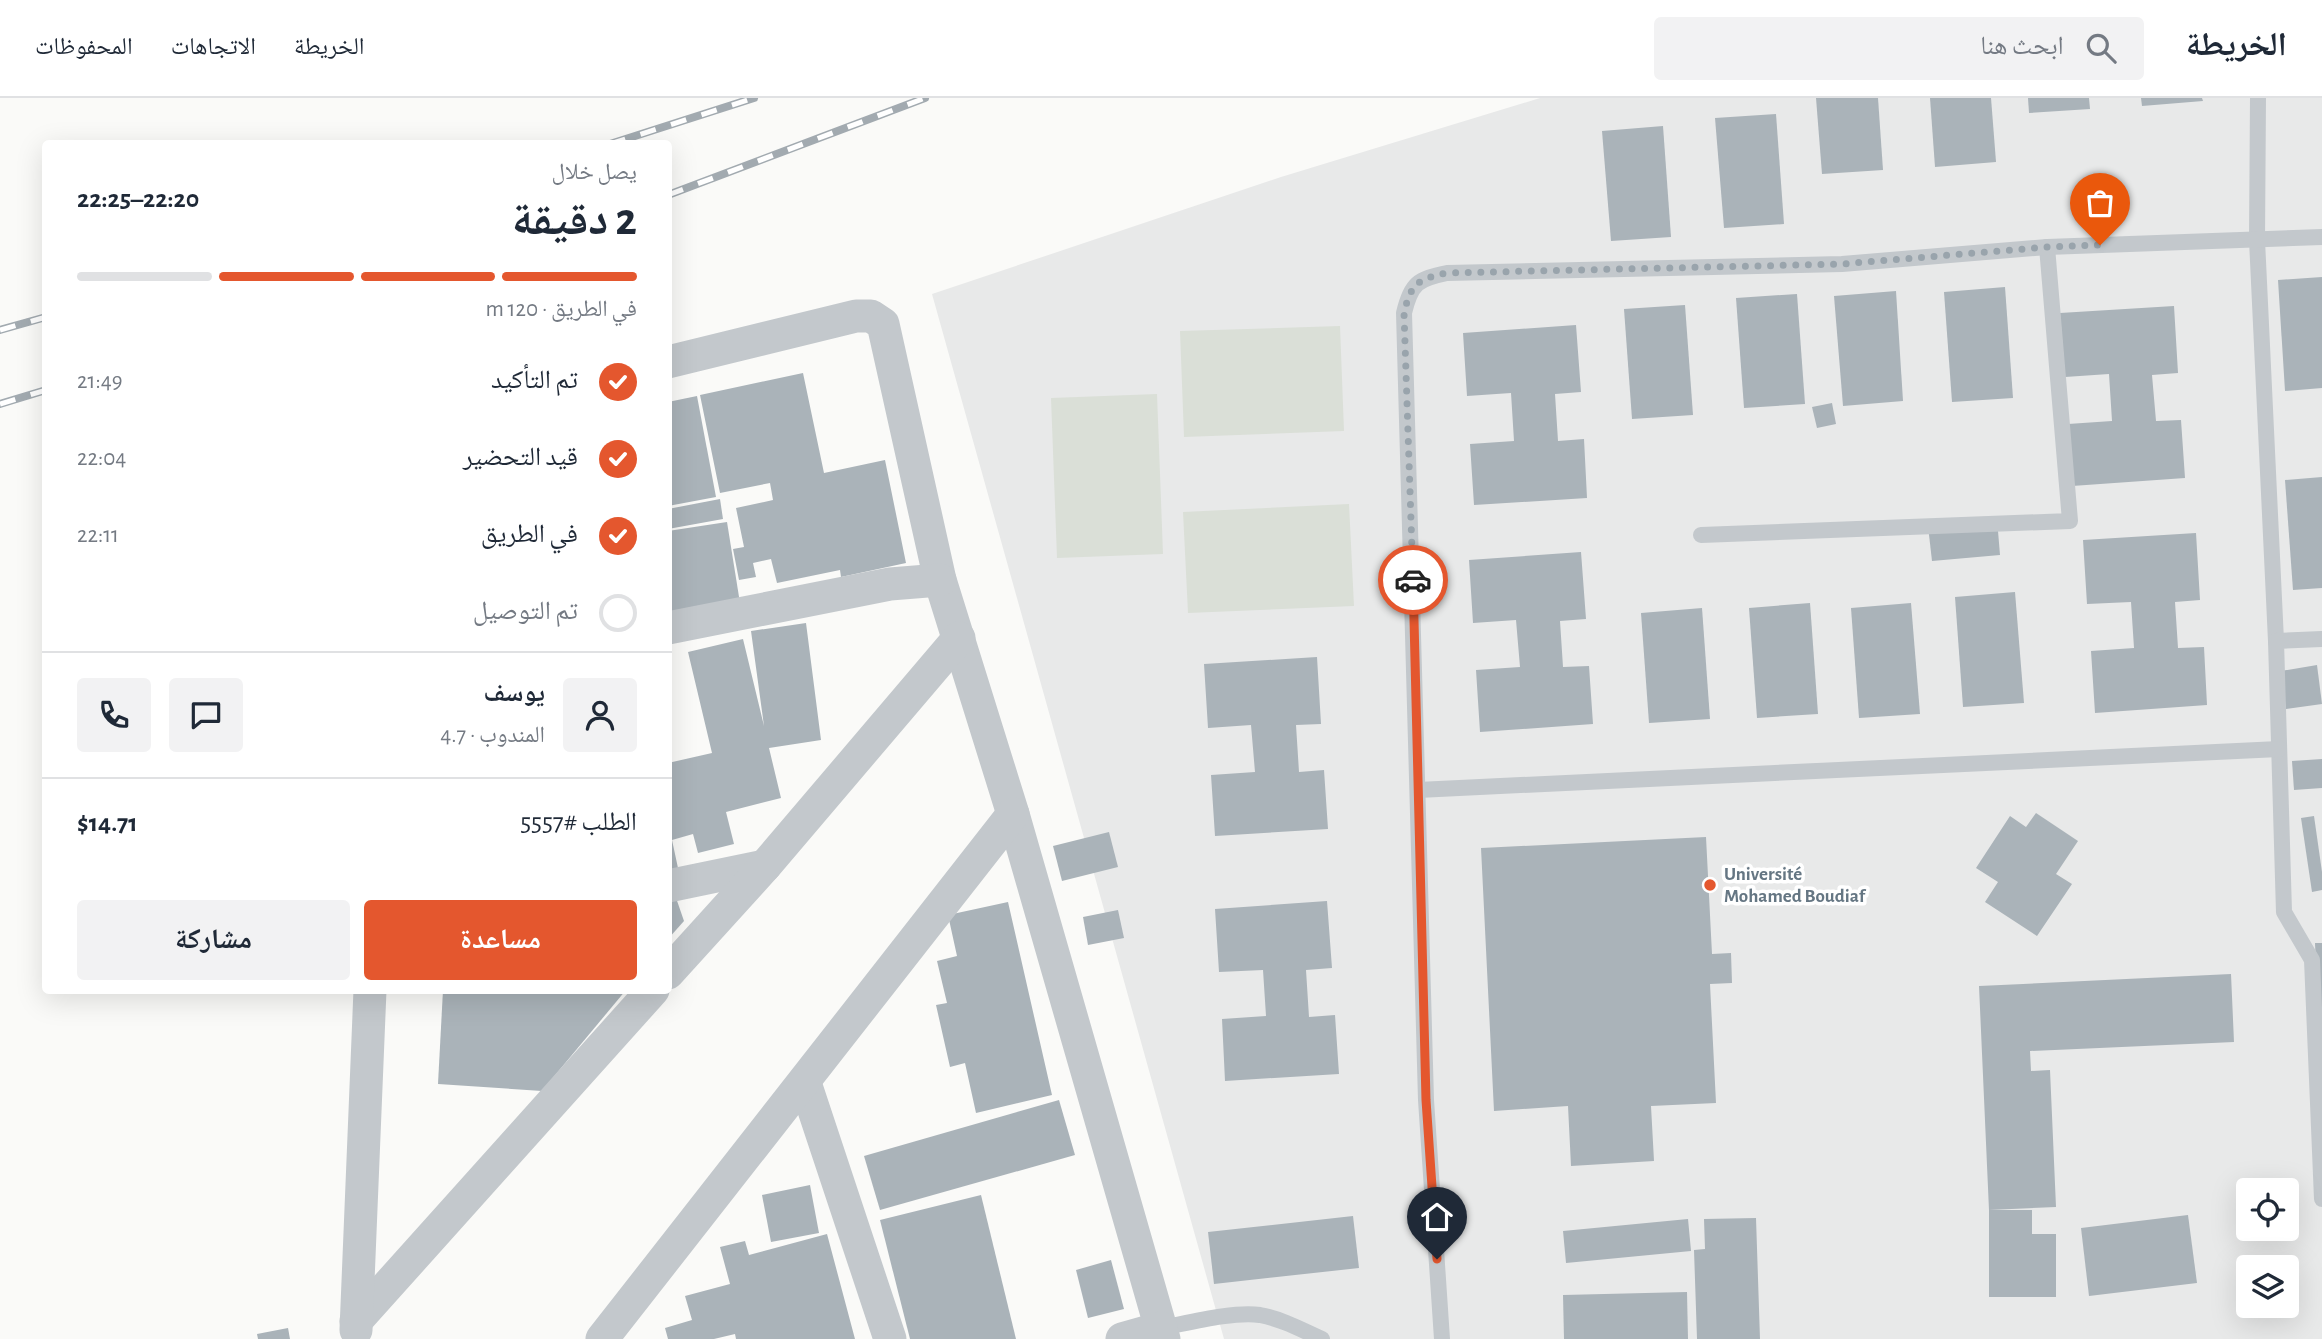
<!DOCTYPE html>
<html lang="ar">
<meta charset="utf-8">
<style>
:root{--surface:#fff;--page:#f2f2f3;--text:#1f2937;--muted:#747a83;--line:#e0e1e3;--accent:#e4572e}
body{margin:0;font-family:"Alegreya Sans","Noto Naskh Arabic",sans-serif;background:var(--page);color:var(--text);direction:rtl;height:100vh;display:flex;flex-direction:column;font-size:26px;white-space:nowrap}
*{box-sizing:border-box;margin:0}
p{font-size:23px;color:var(--muted)}
.icon{flex:none;width:38px;height:38px;fill:none;stroke:currentColor;stroke-width:2;stroke-linecap:round;stroke-linejoin:round}
.map{position:relative;flex:1;overflow:hidden;direction:ltr}
.details{position:absolute;left:42px;top:42px;width:630px;height:854px;display:flex;flex-direction:column;background:var(--surface);border-radius:7px;box-shadow:0 7px 28px #0002;direction:rtl}
.details>*{flex:none}
.controls{position:absolute;left:2236px;top:1080px;display:grid;gap:14px}
.controls a{display:grid;place-items:center;width:63px;height:63px;border-radius:7px;background:var(--surface);box-shadow:0 7px 28px #0002;font-size:35px}
.pin{position:absolute;display:grid;place-items:center;width:60px;height:60px;color:#fff;margin:-72px -30px;border-radius:50% 50% 50% 0;rotate:-45deg;box-shadow:0 0 7px #0007}
.pin .icon{rotate:45deg}
.courier{position:absolute;display:grid;place-items:center;width:70px;height:70px;margin:-35px;border:5px solid #e4572e;border-radius:50%;background:#fff;color:#222;box-shadow:0 2px 9px #0007}
.headline em{font-style:normal;font-weight:700}
.headline div{display:flex;flex-direction:column-reverse}
.headline{display:flex;align-items:center;justify-content:space-between;height:119px;padding:0 35px}
h1{font-size:46px;font-weight:700;line-height:52px}
.bar{display:grid;grid-template-columns:repeat(4,1fr);gap:10px 7px;align-content:center;height:84px;padding:0 35px}
.bar i{height:9px;border-radius:5px;background:var(--line)}
.bar .selected{background:var(--accent)}
.bar p{grid-column:span 4}
.line{display:flex;align-items:center;gap:18px;padding:0 35px;border-top:2px solid var(--line)}
.line div{flex:1}
.round{display:grid;place-items:center;flex:none;width:74px;height:74px;border-radius:7px;background:var(--page)}
ol{padding:0 35px;list-style:none}
li{display:flex;align-items:center;gap:21px;height:77px}
li p{margin-inline-start:auto}
li .icon{padding:7px;border-radius:50%;background:var(--accent);color:#fff;stroke-width:4}
li:last-child{color:var(--muted)}
li i{width:38px;height:38px;border:4px solid var(--line);border-radius:50%}
.button{display:flex;gap:14px;margin-top:auto;padding:14px 35px}
.button a{flex:1;height:80px;border-radius:7px;background:var(--accent);color:#fff;font-size:28px;font-weight:700;line-height:80px;text-align:center}
.button a+a{background:var(--page);color:var(--text)}
header{display:flex;align-items:center;gap:42px;box-sizing:border-box;height:98px;padding:0 35px;background:var(--surface);border-bottom:2px solid var(--line)}
header strong{font-size:33px}
nav{display:flex;gap:38px;margin-inline-start:auto;font-size:24px}
.search{width:490px;height:63px;background:var(--page);display:flex;align-items:center;gap:18px;box-sizing:border-box;padding:0 24px;border-radius:7px;color:var(--muted);font-size:26px}
.map>svg:first-child{display:block}
</style>
<header>
<strong>الخريطة</strong>
<div class="search"><svg class="icon" aria-label="search" viewBox="0 0 24 24"><circle cx="10" cy="10" r="6"/><path d="M15 15l6 6"/></svg>ابحث هنا</div>
<nav><a>الخريطة</a><a>الاتجاهات</a><a>المحفوظات</a></nav>
</header>
<div class="map">
<svg width="2322" height="1241" viewBox="0 0 2322 1241">
<rect width="100%" height="100%" fill="#fafaf8"/>
<!-- built -->
<path fill="#e8e9e9" fill-rule="evenodd" d="M1540,0H2322V1241H1224L932,196L1281,79ZM2249,1092H2287V1130H2249ZM2249,1169H2287V1208H2249Z"/>
<!-- green -->
<g fill="#dadfd7">
<polygon points="1340,228 1344,333 1184,339 1180,233"/>
<polygon points="1157,296 1163,456 1057,460 1051,300"/>
<polygon points="1349,406 1354,508 1188,515 1183,414"/>
</g>
<!-- building -->
<g fill="#aab3b9">
<polygon points="1816,0 1878,0 1883,72 1822,76"/>
<polygon points="1930,0 1991,0 1996,64 1935,69"/>
<polygon points="2028,0 2089,0 2090,11 2029,15"/>
<polygon points="2141,0 2202,0 2203,3 2142,8"/>
<polygon points="1776,16 1784,126 1724,130 1715,20"/>
<polygon points="1663,28 1671,139 1611,143 1602,33"/>
<polygon points="2322,179 2322,290 2285,293 2278,182"/>
<polygon points="2005,189 2013,300 1952,304 1944,194"/>
<polygon points="1896,193 1903,303 1843,308 1834,198"/>
<polygon points="1797,196 1805,306 1744,310 1736,200"/>
<polygon points="1685,207 1693,317 1632,321 1624,211"/>
<polygon points="2174,208 2178,275 2152,277 2156,323 2181,322 2185,380 2072,388 2068,326 2112,323 2109,276 2065,279 2060,215"/>
<polygon points="1576,227 1581,294 1555,296 1558,343 1584,341 1587,400 1474,407 1470,346 1514,343 1511,295 1467,298 1463,235"/>
<polygon points="803,275 824,375 885,362 906,465 841,479 840,472 777,485 771,461 753,465 756,479 739,482 733,451 744,449 736,410 773,402 770,385 720,395 700,297"/>
<polygon points="697,298 716,399 668,408 668,304"/>
<polygon points="1832,305 1836,326 1817,330 1812,309"/>
<polygon points="2322,379 2322,490 2293,492 2285,382"/>
<polygon points="720,401 723,421 668,431 668,411"/>
<polygon points="1997,421 2000,457 1932,463 1928,428"/>
<polygon points="727,424 740,505 668,517 668,433"/>
<polygon points="2196,435 2200,502 2175,504 2178,550 2204,549 2207,607 2095,615 2091,553 2134,550 2131,504 2087,506 2083,442"/>
<polygon points="1581,454 1586,521 1560,523 1563,569 1589,568 1593,626 1480,634 1476,572 1520,569 1516,522 1473,525 1469,462"/>
<polygon points="2015,494 2024,605 1963,609 1955,499"/>
<polygon points="1810,505 1818,616 1757,620 1749,510"/>
<polygon points="1911,505 1920,616 1859,620 1851,510"/>
<polygon points="1702,510 1710,621 1649,625 1641,515"/>
<polygon points="806,525 821,642 769,650 781,700 726,714 734,746 698,755 693,736 672,742 678,770 668,772 668,665 712,655 688,554 743,541 764,628 751,533"/>
<polygon points="1317,559 1321,626 1296,627 1299,674 1324,672 1328,731 1215,738 1211,677 1255,674 1251,627 1208,630 1204,566"/>
<polygon points="2317,567 2322,606 2286,611 2281,573"/>
<polygon points="2322,661 2322,690 2294,692 2292,663"/>
<polygon points="2036,715 2078,743 2056,776 2072,786 2037,838 1985,804 1998,784 1976,770 2010,718 2026,729"/>
<polygon points="2314,718 2322,774 2322,792 2312,794 2301,720"/>
<polygon points="1109,734 1118,769 1062,783 1053,748"/>
<polygon points="1706,739 1712,856 1731,855 1732,885 1710,886 1716,1005 1651,1008 1654,1063 1571,1068 1568,1008 1494,1013 1481,750"/>
<polygon points="674,794 684,823 668,841 668,796"/>
<polygon points="1327,803 1332,870 1306,872 1309,919 1335,917 1339,976 1225,983 1222,921 1266,918 1263,872 1219,874 1215,811"/>
<polygon points="1008,804 1052,997 976,1015 965,965 950,969 936,907 947,905 937,863 957,858 948,817"/>
<polygon points="1118,812 1124,840 1088,847 1083,819"/>
<polygon points="2315,845 2322,845 2322,954 2320,954"/>
<polygon points="2231,876 2234,944 2030,953 2031,973 2050,972 2056,1109 1989,1112 1979,888"/>
<polygon points="443,892 626,892 542,993 438,986"/>
<polygon points="1059,1002 1075,1057 880,1112 864,1058"/>
<polygon points="810,1087 819,1135 771,1144 762,1097"/>
<polygon points="981,1097 1016,1241 910,1241 880,1122"/>
<polygon points="1989,1112 2032,1112 2032,1136 2056,1136 2056,1199 1989,1199"/>
<polygon points="2188,1117 2197,1185 2089,1198 2081,1130"/>
<polygon points="1353,1118 1359,1170 1214,1186 1208,1134"/>
<polygon points="1756,1120 1760,1241 1697,1241 1694,1152 1705,1151 1704,1121"/>
<polygon points="1688,1121 1691,1153 1566,1165 1563,1133"/>
<polygon points="827,1136 855,1241 736,1241 735,1236 714,1241 668,1241 665,1230 692,1222 685,1198 730,1186 720,1149 745,1143 749,1157"/>
<polygon points="1111,1162 1124,1211 1088,1220 1076,1172"/>
<polygon points="1687,1194 1688,1241 1564,1241 1563,1197"/>
<polygon points="288,1230 290,1241 258,1241 257,1236"/>
</g>
<g fill="none" stroke-linecap="round" stroke-linejoin="round">
<!-- lane -->
<g stroke="#c3c8cc" stroke-width="16">
<polyline points="2258,0 2257,142 2276,543"/>
<polyline points="1701,437 2070,423 2047,149"/>
<polyline points="2322,541 2276,543 2284,814 2312,862 2322,1101"/>
<polyline points="1418,692 2279,651"/>
<path d="M1161,1230C1188,1225 1234,1213 1260,1217C1282,1221 1302,1232 1322,1241"/>
<path d="M1442,1241L1426,1002L1404,215C1411,185 1418,181 1447,175L1842,166L2047,149L2322,139"/>
</g>
<!-- street -->
<g stroke="#c3c8cc" stroke-width="33">
<polyline points="668,264 856,218 871,218 883,226 940,482 1013,716 1164,1241"/>
<polyline points="668,530 890,486 940,482"/>
<polyline points="668,788 765,768"/>
<polyline points="668,875 765,768 959,540"/>
<polyline points="805,985 890,1241"/>
<polyline points="356,1223 653,892"/>
<polyline points="356,1232 370,892"/>
<polyline points="602,1241 1013,716"/>
<polyline points="1122,1241 1161,1230"/>
</g>
<defs>
<g id="rail">
<polyline points="610,46 754,0"/>
<polyline points="668,97 925,0"/>
<polyline points="0,232 46,219"/>
<polyline points="0,306 46,292"/>
</g>
</defs>
<!-- rail casing -->
<use href="#rail" stroke="#a2aab0" stroke-width="8"/>
<!-- rail -->
<use href="#rail" stroke="#fff" stroke-width="5" stroke-dasharray="16" stroke-linecap="butt"/>
</g>
<g fill="none" stroke-linecap="round" stroke-linejoin="round">
<!-- done -->
<path stroke="#99a4ac" stroke-width="7" stroke-dasharray="0 12.6" d="M1413,482L1404,215C1411,185 1418,181 1447,175L1842,166L2048,149L2100,147"/>
<!-- route -->
<polyline stroke="#e4572e" stroke-width="9" points="1413,482 1426,1002 1437,1161"/>
</g>
<!-- markers -->
<circle fill="#e4572e" stroke="#fff" stroke-width="2.5" cx="1710" cy="787" r="7"/>
<g text-anchor="middle" dominant-baseline="central" stroke-width="7" stroke-linejoin="round" paint-order="stroke">
<!-- poi labels -->
<g font-size="19" font-weight="bold" fill="#657683" stroke="#fff" text-anchor="start">
<text x="1724" y="776">Université<tspan x="1724" dy="22">Mohamed Boudiaf</tspan></text>
</g>
</g>
</svg>
<div class="controls">
<a><svg class="icon" aria-label="locate" viewBox="0 0 24 24"><circle cx="12" cy="12" r="6"/><path d="M12 2v4M12 18v4M2 12h4M18 12h4"/></svg></a>
<a><svg class="icon" aria-label="layers" viewBox="0 0 24 24"><path d="M12 4l9 5-9 5-9-5zM3 14l9 5 9-5"/></svg></a>
</div>
<div class="pin" style="left:2100px;top:147px;background:#ea580c"><svg class="icon" aria-label="bag" viewBox="0 0 24 24"><path d="M5 8h14l-1 12H6zM9 8a3 3 0 0 1 6 0"/></svg></div>
<div class="pin" style="left:1437px;top:1161px;background:#1f2937"><svg class="icon" aria-label="home" viewBox="0 0 24 24"><path d="M3 11l9-7 9 7M6 9v11h12V9"/></svg></div>
<div class="courier" style="left:1413px;top:482px"><svg class="icon" aria-label="car" viewBox="0 0 24 24"><path d="M5 17H2v-5l4-1 3-4h7l3 4 3 1v5h-3M9 17h6M6 11h13"/><circle cx="7" cy="17" r="2"/><circle cx="17" cy="17" r="2"/></svg></div>
<section class="details">
<div class="headline"><div><h1>2 دقيقة</h1><p>يصل خلال</p></div><em>22:20–22:25</em></div>
<div class="bar"><i class="selected"></i><i class="selected"></i><i class="selected"></i><i></i><p>في الطريق · 120 m</p></div>
<ol>
<li><svg class="icon" aria-label="check" viewBox="0 0 24 24"><path d="M5 12l5 5 9-10"/></svg>تم التأكيد<p>21:49</p></li>
<li><svg class="icon" aria-label="check" viewBox="0 0 24 24"><path d="M5 12l5 5 9-10"/></svg>قيد التحضير<p>22:04</p></li>
<li><svg class="icon" aria-label="check" viewBox="0 0 24 24"><path d="M5 12l5 5 9-10"/></svg>في الطريق<p>22:11</p></li>
<li><i></i>تم التوصيل</li>
</ol>
<div class="line" style="height:126px"><a class="round"><svg class="icon" aria-label="person" viewBox="0 0 24 24"><circle cx="12" cy="8" r="4"/><path d="M4 21q1-7 8-7t8 7"/></svg></a><div><b>يوسف</b><p>المندوب · 4.7</p></div><a class="round"><svg class="icon" aria-label="chat" viewBox="0 0 24 24"><path d="M4 5h16v11H9l-5 4z"/></svg></a><a class="round"><svg class="icon" aria-label="phone" viewBox="0 0 24 24"><path d="M5 4h4l2 5-3 2q2 4 5 5l2-3 5 2v4C11 20 4 13 5 4z"/></svg></a></div>
<div class="line" style="height:91px"><div>الطلب #5557</div><b>$14.71</b></div>
<div class="button"><a>مساعدة</a><a>مشاركة</a></div>
</section>
</div>
